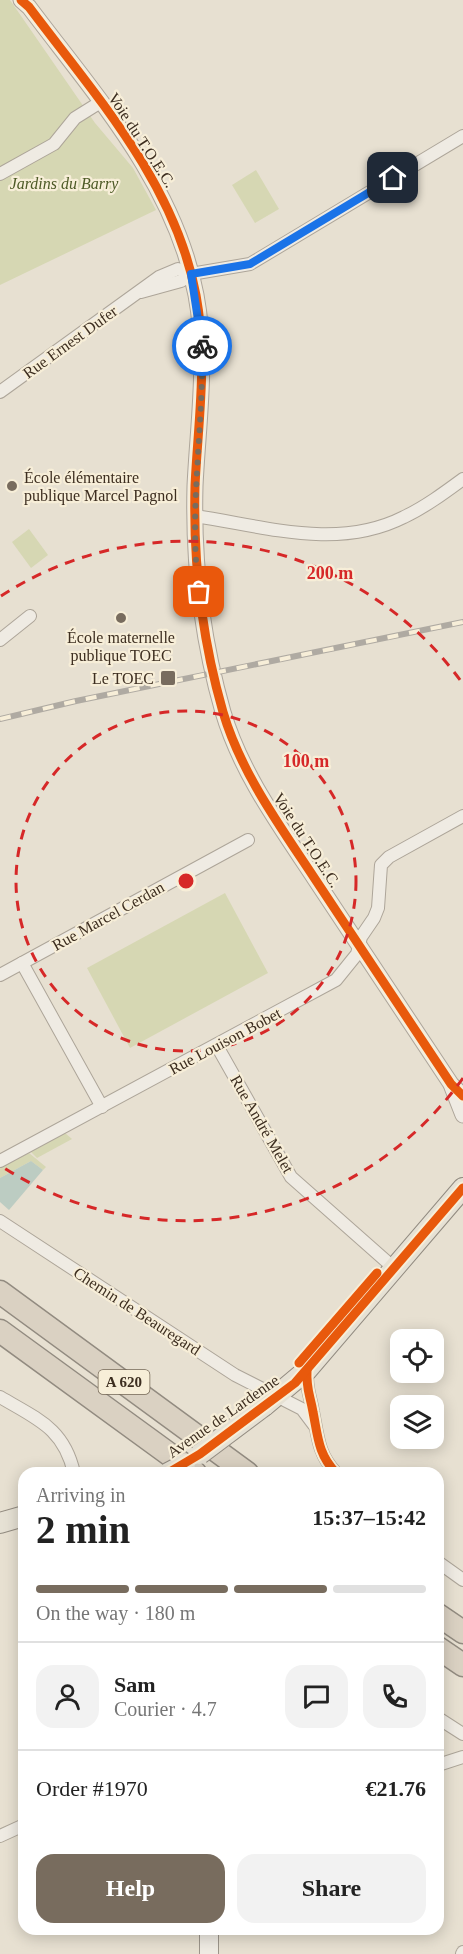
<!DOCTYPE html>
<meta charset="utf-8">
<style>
:root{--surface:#fff;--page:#f2f2f2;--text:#222;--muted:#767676;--line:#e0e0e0;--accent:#786c5e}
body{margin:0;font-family:Georgia,serif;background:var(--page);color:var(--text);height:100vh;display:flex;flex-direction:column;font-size:22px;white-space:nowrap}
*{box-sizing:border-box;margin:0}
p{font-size:20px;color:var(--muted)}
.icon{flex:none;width:33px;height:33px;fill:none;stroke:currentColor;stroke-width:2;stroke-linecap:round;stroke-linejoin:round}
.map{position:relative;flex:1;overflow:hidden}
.details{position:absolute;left:18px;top:1467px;width:426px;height:468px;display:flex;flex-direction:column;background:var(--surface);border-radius:18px;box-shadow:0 3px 15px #0003}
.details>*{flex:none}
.buttons{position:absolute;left:390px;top:1329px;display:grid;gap:12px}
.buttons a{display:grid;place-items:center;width:54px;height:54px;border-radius:12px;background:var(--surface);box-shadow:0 3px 15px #0003;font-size:30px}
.pin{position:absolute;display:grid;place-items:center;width:51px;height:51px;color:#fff;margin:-26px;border-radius:12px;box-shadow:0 3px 9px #0006}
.courier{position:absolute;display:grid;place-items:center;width:60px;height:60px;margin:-30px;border:4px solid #1a73e8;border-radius:50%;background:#fff;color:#222;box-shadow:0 2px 8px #0007}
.headline em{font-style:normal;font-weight:700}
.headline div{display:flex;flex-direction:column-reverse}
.headline{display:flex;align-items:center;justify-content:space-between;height:102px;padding:0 18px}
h1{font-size:39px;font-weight:700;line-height:45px}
.bar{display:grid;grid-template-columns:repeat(4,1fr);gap:9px 6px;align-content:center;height:72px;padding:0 18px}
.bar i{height:8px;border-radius:4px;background:var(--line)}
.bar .on{background:var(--accent)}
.bar p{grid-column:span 4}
.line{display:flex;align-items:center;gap:15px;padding:0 18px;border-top:2px solid var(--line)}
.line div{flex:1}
.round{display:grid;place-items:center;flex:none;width:63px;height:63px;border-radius:18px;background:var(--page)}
.button{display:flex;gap:12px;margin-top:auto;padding:12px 18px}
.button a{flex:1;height:69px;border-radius:18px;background:var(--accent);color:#fff;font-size:24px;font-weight:700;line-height:69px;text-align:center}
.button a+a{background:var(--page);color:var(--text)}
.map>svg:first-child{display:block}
</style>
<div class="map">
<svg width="463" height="1954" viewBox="0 0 463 1954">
<rect width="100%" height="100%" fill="#e7e0d1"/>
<!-- green -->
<g fill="#d6d7b3">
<polygon points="0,0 10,0 95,123 133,168 156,210 0,285"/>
<polygon points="256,170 279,209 255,223 232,185"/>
<polygon points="29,529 48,555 31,568 12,542"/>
<polygon points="225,893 268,973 130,1048 87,968"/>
<polygon points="65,1133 72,1139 37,1158 31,1152"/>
<polygon points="29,1153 46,1167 43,1170 31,1161 0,1178 0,1168"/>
</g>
<!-- water -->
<polygon fill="#bcccc2" points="31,1161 43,1170 9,1210 0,1202 0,1178"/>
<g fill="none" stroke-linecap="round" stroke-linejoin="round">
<defs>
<g id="minor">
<polyline points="0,174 54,144 75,118 99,103"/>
<polyline points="141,292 181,281 191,274 250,264 463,136"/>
<polyline points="0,392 159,277 178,269 191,274"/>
<path d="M195,516C264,526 337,551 404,517C425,507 444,493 463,479"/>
<polyline points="0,640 30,616"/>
<polyline points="22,963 102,1107"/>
<polyline points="0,975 248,840"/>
<polyline points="217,1046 291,1177 394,1268"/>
<polyline points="0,1161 336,980 357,954 361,937 374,918 378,908 381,865 389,857 463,816"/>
<polyline points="0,1221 235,1375 302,1409 314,1425"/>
<path d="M307,1370C306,1390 310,1394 313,1412C318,1437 318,1454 336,1473"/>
<path d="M0,1397C37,1419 64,1428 74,1473"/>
<polyline points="438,1562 463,1580"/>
<polyline points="438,1718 463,1734"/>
<polyline points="438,1765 463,1757"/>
<polyline points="0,1836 24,1825"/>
<polyline points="462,1954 463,1952"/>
</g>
<g id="tertiary">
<path d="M21,0L29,7C95,95 175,183 196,295C208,359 198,422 195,486C193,562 202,639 223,712C241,773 280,826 315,879C360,947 406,1015 451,1084L463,1096"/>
<polyline points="452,1087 463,1115"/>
</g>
<polyline id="secondary" points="209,1954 209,1929"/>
<g id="primary">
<polyline points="264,1406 307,1370 463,1188"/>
<polyline points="0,1523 24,1516"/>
</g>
<g id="motorway">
<polyline points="0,1292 247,1473"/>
<polyline points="0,1331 195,1473"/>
<polyline points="438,1615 463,1632"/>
<polyline points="438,1648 463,1665"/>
</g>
</defs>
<!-- minor casing -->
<use href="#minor" stroke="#ada599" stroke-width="14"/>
<!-- tertiary casing -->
<use href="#tertiary" stroke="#ada599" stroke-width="17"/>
<!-- secondary casing -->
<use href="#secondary" stroke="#9c958a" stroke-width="20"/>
<!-- primary casing -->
<use href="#primary" stroke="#928b80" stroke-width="22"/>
<!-- motorway casing -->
<use href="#motorway" stroke="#928b80" stroke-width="25"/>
<!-- minor -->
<use href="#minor" stroke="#efebe3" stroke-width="12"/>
<!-- tertiary -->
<use href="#tertiary" stroke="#efebe3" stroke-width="15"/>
<!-- secondary -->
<use href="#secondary" stroke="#efebe3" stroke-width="18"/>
<!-- primary -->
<use href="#primary" stroke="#e6e1d4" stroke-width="20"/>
<!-- motorway -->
<use href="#motorway" stroke="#dad1c2" stroke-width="22"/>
<defs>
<polyline id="rail" points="0,719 76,701 463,622"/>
</defs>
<!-- rail casing -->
<use href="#rail" stroke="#afaaa2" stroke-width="6"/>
<!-- rail -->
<use href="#rail" stroke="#f7eed8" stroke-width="4" stroke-dasharray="11" stroke-linecap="butt"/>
<defs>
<g id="primary-bridge">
<polyline points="200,1454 264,1406"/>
<polyline points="168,1473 185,1464"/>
</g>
</defs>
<!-- primary-bridge casing -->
<use href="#primary-bridge" stroke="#928b80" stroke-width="22" stroke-linecap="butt"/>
<!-- primary-bridge -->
<use href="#primary-bridge" stroke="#e6e1d4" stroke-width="20"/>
<defs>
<g id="cycleway">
<path d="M21,0L29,7C95,95 175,183 196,295C208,359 198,422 195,486C193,562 202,639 223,712C241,773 280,826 315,879C360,947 406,1015 451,1084L463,1096"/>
<polyline points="299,1363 377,1273"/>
<path d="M307,1370C306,1390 310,1394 313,1412C318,1437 318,1454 336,1473"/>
<polyline points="168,1473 200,1454 295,1383 463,1188"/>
</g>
</defs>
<!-- cycleway casing -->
<use href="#cycleway" stroke="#f7eed8" stroke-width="13"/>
<!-- cycleway -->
<use href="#cycleway" stroke="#e8590c" stroke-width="9"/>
</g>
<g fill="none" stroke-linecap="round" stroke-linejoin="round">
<!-- done -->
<path stroke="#786c5e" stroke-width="6" stroke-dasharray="0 10.8" d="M199,592C188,510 204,428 202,346"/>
<!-- route -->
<polyline stroke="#1a73e8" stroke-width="8" points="202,346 191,274 250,264 393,178"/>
</g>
<!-- distance rings -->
<g fill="none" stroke="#d62828" stroke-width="3" stroke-dasharray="10 8">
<circle cx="186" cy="881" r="170"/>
<path d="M463 1078A340 340 0 0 1 1 1166M1 596A340 340 0 0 1 463 684"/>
</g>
<!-- markers -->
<g fill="#786c5e" stroke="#f7eed8" stroke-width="2">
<circle cx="12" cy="486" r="6"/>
<circle cx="121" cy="618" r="6"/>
<rect x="160" y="670" width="16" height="16" rx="3"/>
</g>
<g text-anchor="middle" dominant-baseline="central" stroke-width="4.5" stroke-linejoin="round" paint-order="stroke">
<!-- shield labels -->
<rect fill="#f7eed8" stroke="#756857" stroke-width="1.5" x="98.5" y="1370" width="51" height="24" rx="4.5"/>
<g font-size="15" font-weight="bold" fill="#3d2e20">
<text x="124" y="1382">A 620</text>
</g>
<!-- street labels -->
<g font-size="16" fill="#3d2e20" stroke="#f7eed8">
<text transform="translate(142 140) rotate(57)">Voie du T.O.E.C.</text>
<text transform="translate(70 342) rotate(-36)">Rue Ernest Dufer</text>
<text transform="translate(307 840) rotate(57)">Voie du T.O.E.C.</text>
<text transform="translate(108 916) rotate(-29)">Rue Marcel Cerdan</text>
<text transform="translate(225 1041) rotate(-28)">Rue Louison Bobet</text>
<text transform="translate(262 1124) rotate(60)">Rue André Melet</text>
<text transform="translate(137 1311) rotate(33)">Chemin de Beauregard</text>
<text transform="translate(223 1416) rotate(-35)">Avenue de Lardenne</text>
</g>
<!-- park labels -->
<g font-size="16" font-style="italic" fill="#4d5a26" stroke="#f7eed8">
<text x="64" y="183">Jardins du Barry</text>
</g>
<!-- poi labels -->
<g font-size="16" fill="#3d2e20" stroke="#f7eed8" text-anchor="start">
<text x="24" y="477">École élémentaire<tspan x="24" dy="18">publique Marcel Pagnol</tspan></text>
<text x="121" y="637" text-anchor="middle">École maternelle<tspan x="121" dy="18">publique TOEC</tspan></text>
<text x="154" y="678" text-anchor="end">Le TOEC</text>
</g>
</g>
<circle cx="186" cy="881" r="9" fill="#d62828" stroke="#f7eed8" stroke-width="3"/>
<g font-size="18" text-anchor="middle" font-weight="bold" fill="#d62828" stroke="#f7eed8" stroke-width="4.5" stroke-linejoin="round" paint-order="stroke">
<text x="330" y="579">200 m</text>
<text x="306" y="767">100 m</text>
</g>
</svg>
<div class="buttons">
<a><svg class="icon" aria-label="locate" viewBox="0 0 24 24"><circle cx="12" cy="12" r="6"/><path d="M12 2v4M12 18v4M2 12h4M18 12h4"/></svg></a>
<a><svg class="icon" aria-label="layers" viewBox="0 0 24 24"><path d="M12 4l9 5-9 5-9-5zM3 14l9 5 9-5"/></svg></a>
</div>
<div class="pin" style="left:199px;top:592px;background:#ea580c"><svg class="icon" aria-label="bag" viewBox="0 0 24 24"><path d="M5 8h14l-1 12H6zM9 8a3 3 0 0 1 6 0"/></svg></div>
<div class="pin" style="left:393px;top:178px;background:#1f2937"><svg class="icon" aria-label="home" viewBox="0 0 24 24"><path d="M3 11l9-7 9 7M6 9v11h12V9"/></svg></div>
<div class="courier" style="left:202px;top:346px"><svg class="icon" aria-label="bike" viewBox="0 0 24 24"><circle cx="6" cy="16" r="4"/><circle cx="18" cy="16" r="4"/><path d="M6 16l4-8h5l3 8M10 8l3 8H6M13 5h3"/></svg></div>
<section class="details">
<div class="headline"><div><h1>2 min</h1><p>Arriving in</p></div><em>15:37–15:42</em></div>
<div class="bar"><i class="on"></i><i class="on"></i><i class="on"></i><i></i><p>On the way · 180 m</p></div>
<div class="line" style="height:108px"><a class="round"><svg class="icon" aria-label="person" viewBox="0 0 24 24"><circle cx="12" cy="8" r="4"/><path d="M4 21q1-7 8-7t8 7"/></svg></a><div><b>Sam</b><p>Courier · 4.7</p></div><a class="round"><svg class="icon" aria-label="chat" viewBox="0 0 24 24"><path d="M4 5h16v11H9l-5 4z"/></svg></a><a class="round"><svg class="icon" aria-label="phone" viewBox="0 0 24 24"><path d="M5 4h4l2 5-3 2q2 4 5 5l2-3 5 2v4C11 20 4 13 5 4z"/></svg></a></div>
<div class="line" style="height:78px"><div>Order #1970</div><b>€21.76</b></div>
<div class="button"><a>Help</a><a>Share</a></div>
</section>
</div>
